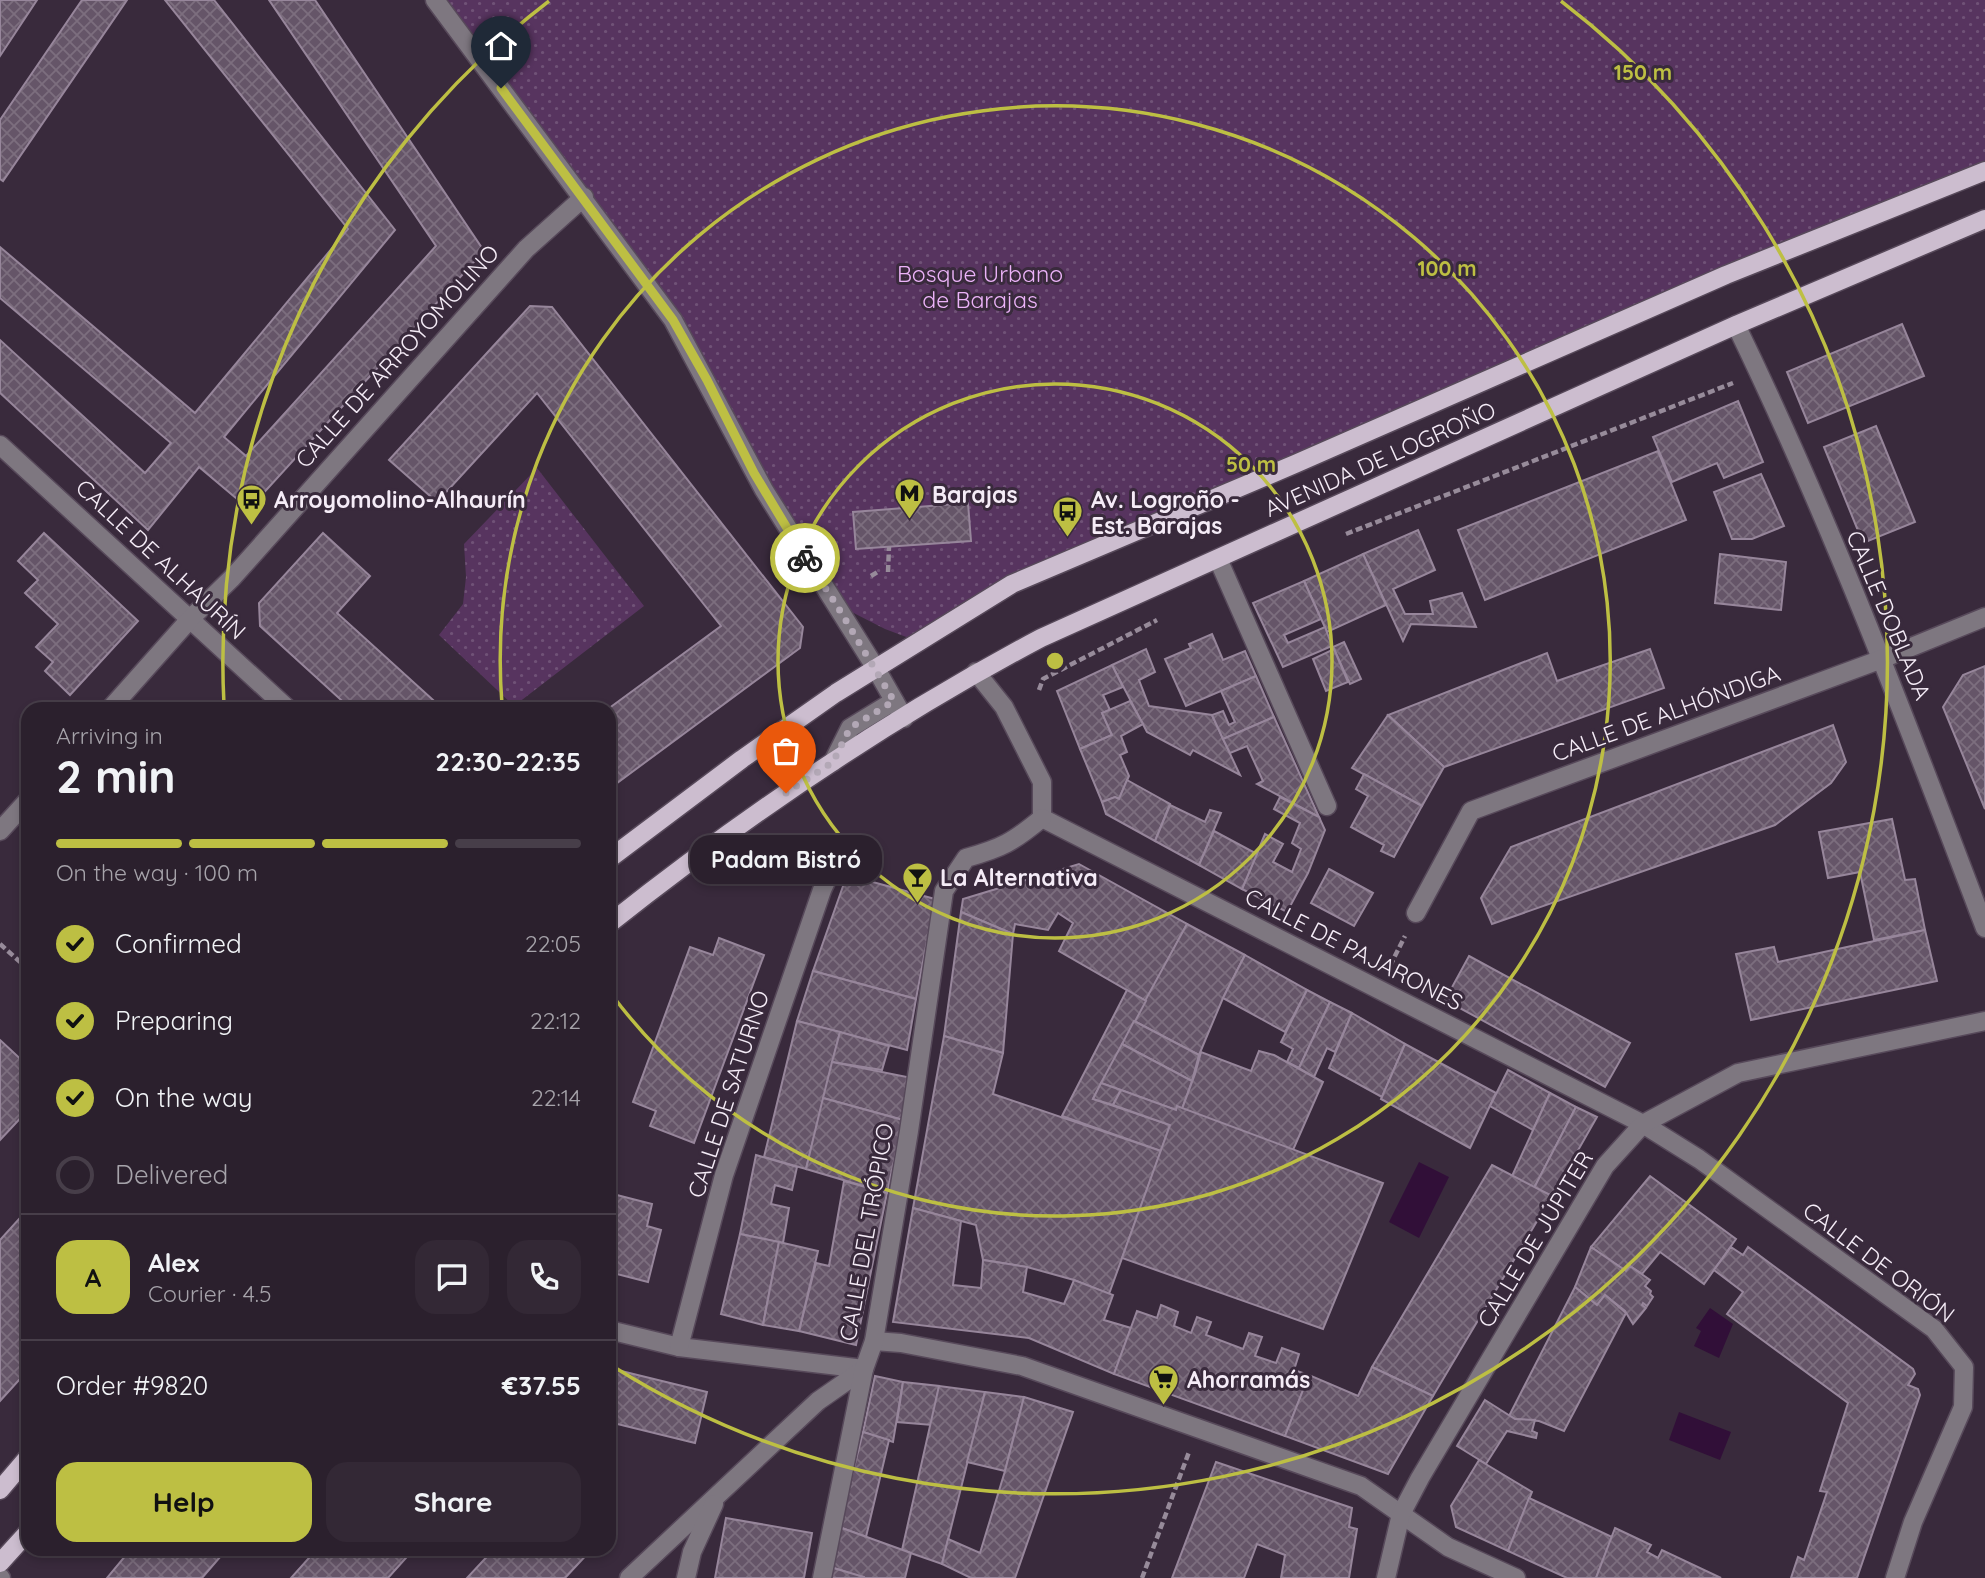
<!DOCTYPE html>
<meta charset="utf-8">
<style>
:root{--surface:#2b202d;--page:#332835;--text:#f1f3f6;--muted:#a6a3aa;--line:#473e49;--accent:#bdbf43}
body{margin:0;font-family:Quicksand,sans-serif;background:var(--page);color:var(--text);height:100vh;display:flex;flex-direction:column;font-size:26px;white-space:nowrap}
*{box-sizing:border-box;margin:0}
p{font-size:23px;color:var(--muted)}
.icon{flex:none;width:38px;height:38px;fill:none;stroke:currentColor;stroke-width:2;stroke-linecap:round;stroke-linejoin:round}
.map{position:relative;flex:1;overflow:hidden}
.drawer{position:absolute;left:21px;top:702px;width:595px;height:854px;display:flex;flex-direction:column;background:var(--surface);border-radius:21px;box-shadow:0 4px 10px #0003,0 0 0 2px var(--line)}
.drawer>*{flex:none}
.pin{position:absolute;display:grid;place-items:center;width:60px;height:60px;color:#fff;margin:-72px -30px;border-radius:50% 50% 50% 0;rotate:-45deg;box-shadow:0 0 7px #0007}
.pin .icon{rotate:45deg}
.courier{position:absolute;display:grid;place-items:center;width:70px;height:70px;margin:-35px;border:5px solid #bdbf43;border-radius:50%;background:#fff;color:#222;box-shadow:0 2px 9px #0007}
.bubble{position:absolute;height:49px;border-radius:21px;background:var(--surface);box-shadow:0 4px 10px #0003,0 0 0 2px var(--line);font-size:23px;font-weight:800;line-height:49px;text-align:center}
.head em{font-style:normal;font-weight:800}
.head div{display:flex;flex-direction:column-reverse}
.head{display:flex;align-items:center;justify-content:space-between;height:119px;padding:0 35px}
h1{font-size:46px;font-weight:800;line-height:52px}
.bar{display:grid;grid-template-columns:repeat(4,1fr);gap:10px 7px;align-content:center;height:84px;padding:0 35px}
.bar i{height:9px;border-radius:5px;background:var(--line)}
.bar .current{background:var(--accent)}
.bar p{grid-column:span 4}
.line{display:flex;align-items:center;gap:18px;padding:0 35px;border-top:2px solid var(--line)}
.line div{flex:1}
.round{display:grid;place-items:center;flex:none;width:74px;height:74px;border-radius:21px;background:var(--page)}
ol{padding:0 35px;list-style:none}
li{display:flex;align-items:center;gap:21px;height:77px}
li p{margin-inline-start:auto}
li .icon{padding:7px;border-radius:50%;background:var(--accent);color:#111;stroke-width:4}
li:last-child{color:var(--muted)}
li i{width:38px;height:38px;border:4px solid var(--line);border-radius:50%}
.action{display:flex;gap:14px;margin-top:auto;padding:14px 35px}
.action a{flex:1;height:80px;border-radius:21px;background:var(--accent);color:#111;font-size:28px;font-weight:800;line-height:80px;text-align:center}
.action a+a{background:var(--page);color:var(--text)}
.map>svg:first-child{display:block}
</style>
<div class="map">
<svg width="1985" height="1578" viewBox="0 0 1985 1578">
<defs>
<pattern id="park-dots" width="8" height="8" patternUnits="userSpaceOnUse" patternTransform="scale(1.75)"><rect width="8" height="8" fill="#57345f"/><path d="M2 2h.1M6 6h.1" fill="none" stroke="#705277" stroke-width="1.8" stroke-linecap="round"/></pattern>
<pattern id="building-cross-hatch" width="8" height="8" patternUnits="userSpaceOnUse" patternTransform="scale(1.75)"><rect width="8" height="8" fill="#655568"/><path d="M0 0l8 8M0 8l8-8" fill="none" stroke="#7c6e7e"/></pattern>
</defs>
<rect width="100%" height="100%" fill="#392a3c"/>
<!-- park -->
<g fill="url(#park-dots)">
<polygon points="435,0 1985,0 1985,171 1012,584 917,641 885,629 836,604 707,380"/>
<polygon points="537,468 644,606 514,706 439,635 463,604 466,577 464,544"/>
</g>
<!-- water -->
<g fill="#310f38">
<polygon points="1419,1162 1449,1177 1419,1238 1389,1222"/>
<polygon points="1710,1308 1733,1324 1719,1358 1694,1346 1701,1331 1696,1328"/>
<polygon points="1679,1412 1731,1432 1720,1460 1669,1440"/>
</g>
<!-- building -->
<g fill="url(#building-cross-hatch)" stroke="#97869b" stroke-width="2">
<polygon points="0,0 37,0 0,56"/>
<polygon points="82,0 127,0 3,181 0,179 0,120"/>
<polygon points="165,0 214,0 395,230 224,437 246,456 436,246 269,0 315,0 484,251 249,509 199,467 148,530 0,393 0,340 145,473 171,443 0,298 0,247 195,413 348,229"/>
<polygon points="530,306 552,307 803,627 800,648 609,789 608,709 721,626 537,393 437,502 389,460"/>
<polygon points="1902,324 1924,376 1808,423 1787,372"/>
<polygon points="1738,401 1763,462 1724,478 1717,463 1672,482 1653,437"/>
<polygon points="1876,426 1915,522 1863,543 1824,447"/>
<polygon points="1658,451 1686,520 1485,600 1458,530"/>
<polygon points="1761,474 1784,526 1752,539 1732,539 1714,492"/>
<polygon points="968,503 971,541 856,549 853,512"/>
<polygon points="1418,530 1435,570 1393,589 1405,614 1433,614 1430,601 1462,593 1476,627 1411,624 1403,641 1363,554"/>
<polygon points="44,533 138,621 70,695 45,671 53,662 36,647 58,624 25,593 38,580 18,561"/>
<polygon points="323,533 370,576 337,613 443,709 351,709 260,626 259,603"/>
<polygon points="1363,554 1386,605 1327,632 1304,581"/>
<polygon points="1720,554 1786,562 1781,610 1715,603"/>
<polygon points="1304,581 1321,619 1284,635 1288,643 1325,627 1332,646 1283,667 1253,603"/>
<polygon points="1212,634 1223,660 1245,651 1256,676 1186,706 1165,659 1191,648 1189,644"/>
<polygon points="1344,642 1361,679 1350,684 1333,647"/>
<polygon points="1146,649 1155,672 1139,680 1149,706 1212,715 1240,775 1193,750 1190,755 1147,732 1112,665"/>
<polygon points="1334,649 1348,682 1326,691 1313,659"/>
<polygon points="1650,649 1664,688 1444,767 1388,715 1547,653 1557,681"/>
<polygon points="1112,665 1123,687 1103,695 1110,710 1102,713 1112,735 1080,749 1057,691"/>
<polygon points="1985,666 1985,809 1943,707 1963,675"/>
<polygon points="1256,676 1274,717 1223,739 1212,715 1223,711 1229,725 1235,722 1221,691"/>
<polygon points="1130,701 1143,724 1121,736 1127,752 1120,755 1129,776 1119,799 1115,797 1102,802 1080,749 1112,735 1102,713"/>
<polygon points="1388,715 1444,767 1422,806 1352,768"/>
<polygon points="1274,717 1319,817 1257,784 1263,781 1247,746 1230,753 1223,739"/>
<polygon points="1833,725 1846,762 1831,783 1775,825 1492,924 1481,898 1511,847"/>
<polygon points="1364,774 1422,806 1394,857 1381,851 1384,845 1351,827 1368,796 1356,789"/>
<polygon points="1127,780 1170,804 1155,841 1106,814 1102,802 1115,797 1119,799"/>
<polygon points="1280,797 1319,817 1325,830 1308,873 1287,912 1242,889 1265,834 1283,844 1273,862 1292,872 1301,849 1292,843 1300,823 1274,809"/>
<polygon points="1170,805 1205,822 1210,810 1221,813 1199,865 1155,841"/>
<polygon points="1892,819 1905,880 1915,879 1925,930 1874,940 1860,872 1828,878 1819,832"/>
<polygon points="1214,831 1257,854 1242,889 1199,865"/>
<polygon points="1079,864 1187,924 1146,1001 1059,951 1073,923 1058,913 1048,930 1015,924 1013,934 961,912 963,899"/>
<polygon points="1329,869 1373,893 1354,926 1311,903"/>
<polygon points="847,875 935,899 916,999 813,971"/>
<polygon points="961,912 1013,934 1003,1053 944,1036"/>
<polygon points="1187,924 1245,955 1223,998 1199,1055 1134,1021"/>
<polygon points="1925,930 1937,981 1751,1020 1736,954 1774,947 1778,962"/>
<polygon points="719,938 764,955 694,1143 650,1126 656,1111 633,1102 690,947 713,955"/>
<polygon points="1245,955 1307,990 1285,1032 1223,998"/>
<polygon points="1469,956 1630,1043 1605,1087 1445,1000"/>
<polygon points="813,971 916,999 907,1050 797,1021"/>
<polygon points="1127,990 1146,1001 1093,1099 1170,1125 1161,1151 1062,1116"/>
<polygon points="1307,990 1330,1002 1299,1068 1287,1062 1293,1049 1281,1042"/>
<polygon points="1330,1002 1352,1013 1335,1052 1327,1048 1314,1077 1299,1068"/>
<polygon points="1352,1013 1405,1044 1382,1097 1329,1068"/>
<polygon points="797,1021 840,1032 806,1169 764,1157"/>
<polygon points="1134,1021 1199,1055 1192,1081 1122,1044"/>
<polygon points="840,1032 889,1046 882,1070 832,1062"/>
<polygon points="944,1036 1003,1053 993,1094 1161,1151 1109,1294 1074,1280 1027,1267 983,1260 976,1225 913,1208"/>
<polygon points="0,1040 28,1066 28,1110 0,1140"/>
<polygon points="1122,1044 1192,1081 1182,1109 1177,1106 1176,1110 1101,1083"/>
<polygon points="1405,1044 1496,1093 1470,1148 1381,1099"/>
<polygon points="1259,1051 1274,1055 1323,1082 1293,1150 1182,1109 1195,1074 1201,1052 1251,1071"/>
<polygon points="832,1062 907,1077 903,1120 823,1098"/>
<polygon points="1508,1070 1550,1093 1533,1130 1490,1106"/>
<polygon points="1101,1083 1121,1090 1113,1105 1093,1099"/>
<polygon points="1121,1090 1176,1110 1177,1106 1383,1183 1323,1329 1122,1258 1170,1125 1113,1105"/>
<polygon points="1550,1093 1576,1107 1534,1188 1512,1176"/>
<polygon points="823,1098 903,1120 887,1193 806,1169"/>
<polygon points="1576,1107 1597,1117 1552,1196 1534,1188"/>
<polygon points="756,1155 797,1167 792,1190 775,1185 771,1204 789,1208 783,1243 740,1234"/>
<polygon points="1492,1165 1552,1196 1433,1396 1372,1367"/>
<polygon points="1650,1176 1736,1239 1704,1284 1660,1252 1642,1274 1630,1266 1626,1271 1591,1247"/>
<polygon points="844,1181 887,1193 856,1345 799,1331 816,1263 829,1266"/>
<polygon points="609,1193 652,1204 647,1226 661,1230 648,1282 609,1272"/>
<polygon points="913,1208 961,1221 953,1285 981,1288 983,1260 1027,1267 1023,1292 1064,1304 1074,1280 1113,1295 1104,1320 1131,1328 1114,1374 1029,1338 893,1322"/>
<polygon points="28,1209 28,1370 0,1401 0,1240"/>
<polygon points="740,1234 779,1242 763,1325 721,1314"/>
<polygon points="779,1242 818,1251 799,1331 763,1325"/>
<polygon points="1591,1247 1626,1271 1630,1266 1650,1280 1645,1286 1651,1291 1650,1294 1653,1297 1647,1306 1643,1303 1642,1305 1646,1308 1633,1324 1625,1311 1605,1295 1597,1305 1575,1287"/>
<polygon points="1731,1247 1743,1255 1748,1247 1913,1369 1915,1374 1908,1385 1918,1389 1920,1395 1857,1578 1791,1578 1798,1557 1804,1560 1827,1492 1820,1491 1848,1403 1727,1314 1743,1292 1714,1270"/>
<polygon points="1575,1287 1597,1305 1605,1295 1626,1313 1564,1431 1539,1421 1515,1419 1509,1416"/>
<polygon points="1161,1305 1178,1312 1174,1326 1191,1333 1197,1317 1211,1322 1206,1335 1243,1349 1249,1333 1262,1337 1255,1356 1276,1363 1282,1348 1299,1354 1294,1370 1309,1375 1285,1436 1114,1374 1137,1311 1157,1318"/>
<polygon points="1372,1367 1433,1396 1388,1474 1285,1436 1309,1375 1358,1396"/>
<polygon points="609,1368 707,1392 695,1443 609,1422"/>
<polygon points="875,1376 903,1382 893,1442 863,1432"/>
<polygon points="903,1382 939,1386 932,1425 897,1422"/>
<polygon points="939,1386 985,1392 942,1564 902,1550"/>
<polygon points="985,1392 1024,1397 1005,1471 967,1462"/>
<polygon points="1024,1397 1073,1412 1015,1578 971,1578 942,1564 948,1539 980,1553 1005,1471"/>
<polygon points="1485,1400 1515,1419 1535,1420 1532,1431 1537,1433 1536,1438 1507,1431 1486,1464 1457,1446"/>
<polygon points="863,1432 889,1440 866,1537 839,1527"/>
<polygon points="1479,1460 1532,1492 1508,1551 1456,1527 1451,1506"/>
<polygon points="1216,1462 1352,1508 1349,1527 1357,1529 1349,1578 1281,1578 1285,1555 1257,1544 1244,1578 1172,1578"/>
<polygon points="1529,1498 1612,1537 1596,1578 1567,1578 1508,1551"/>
<polygon points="726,1518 812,1533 804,1578 715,1578"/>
<polygon points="839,1527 911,1553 905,1578 865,1578 830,1567"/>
<polygon points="1615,1528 1651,1545 1647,1552 1658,1558 1662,1550 1721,1578 1596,1578"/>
<polygon points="131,1549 227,1549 202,1578 107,1578"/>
<polygon points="317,1549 414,1549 388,1578 291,1578"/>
<polygon points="494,1549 592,1549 565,1578 467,1578"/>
<polygon points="830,1567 864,1577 864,1578 828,1578"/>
</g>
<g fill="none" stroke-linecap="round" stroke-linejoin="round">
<defs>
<g id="minor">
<polyline points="435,0 673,320 764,490 875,667 904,718"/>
<path d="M1736,325C1831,521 1908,725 1985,928"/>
<polyline points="0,445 288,709"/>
<polyline points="1218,559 1327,806"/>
<polyline points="976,672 1004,707 1042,782 1042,818"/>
<polyline points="110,709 190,619 232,578 526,249 584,197"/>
<polyline points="833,762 850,728 894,701"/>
<polyline points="1042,818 1643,1124 1699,1159 1934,1329 1964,1367 1963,1407 1913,1522 1895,1578"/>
<polyline points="0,831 28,800"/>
<polyline points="1416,913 1471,811 1882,659 1985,617"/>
<polyline points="609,1330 679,1347 864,1369"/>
<polyline points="874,1341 901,1343 1022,1366 1361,1486 1448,1547 1516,1578"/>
<polyline points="679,1347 724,1175 822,890 836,860"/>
<polyline points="0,1577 1,1578"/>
<polyline points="629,1578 818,1401 864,1369"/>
<polyline points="686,1578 692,1552 714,1504"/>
<path d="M822,1578L864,1369L874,1341L909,1131L944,891L966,858C1002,848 1013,842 1042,818"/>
<polyline points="1386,1578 1401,1514 1420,1478 1605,1166 1643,1124 1738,1073 1985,1021"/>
</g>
<g id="major">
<polyline points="609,859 742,759 836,693 1012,584 1295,464 1726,275 1985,171"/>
<path d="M609,924C744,817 888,719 1041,638L1736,325L1985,219"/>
<polyline points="0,1490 28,1457"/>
<polyline points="0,1563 28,1532"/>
</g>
</defs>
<!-- minor casing -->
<use href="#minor" stroke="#57495a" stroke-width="21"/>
<!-- major casing -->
<use href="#major" stroke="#57495a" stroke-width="21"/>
<!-- path -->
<g stroke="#978b9a" stroke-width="4.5" stroke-dasharray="7 3.5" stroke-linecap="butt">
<polyline points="1346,534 1733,383"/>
<polyline points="888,572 889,547"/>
<polyline points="871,576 879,571"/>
<polyline points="1039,690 1043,679 1157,620"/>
<polyline points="0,944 28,969"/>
<polyline points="1390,966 1405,936"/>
<polyline points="1142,1578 1189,1452"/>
</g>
<!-- minor -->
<use href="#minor" stroke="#7e7780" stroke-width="18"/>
<!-- major -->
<use href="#major" stroke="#ccbdcf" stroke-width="18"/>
</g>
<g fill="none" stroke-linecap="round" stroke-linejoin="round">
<!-- done -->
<polyline stroke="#b3a8b6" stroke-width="7" stroke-dasharray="0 12.6" points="786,793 833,762 850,728 894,701 836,604 805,558"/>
<!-- route -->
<polyline stroke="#bdbf43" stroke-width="9" points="501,88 673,320 707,380 754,473 805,558"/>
</g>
<!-- distance rings -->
<g fill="none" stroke="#bdbf43" stroke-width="3.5">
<circle cx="1055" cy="661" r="277"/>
<path d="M502 705A555 555 0 1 1 612 995"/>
<path d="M224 705A832 832 0 0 1 549 1M1561 1A832 832 0 0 1 614 1367"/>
</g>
<!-- icons -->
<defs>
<symbol id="metro-pin" viewBox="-11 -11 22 30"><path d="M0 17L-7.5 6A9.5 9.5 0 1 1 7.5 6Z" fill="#bdbf43" stroke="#392a3c"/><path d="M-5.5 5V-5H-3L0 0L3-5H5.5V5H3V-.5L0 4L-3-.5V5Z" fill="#111"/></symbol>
<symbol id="bus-pin" viewBox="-11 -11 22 30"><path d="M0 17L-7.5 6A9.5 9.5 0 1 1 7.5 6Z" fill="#bdbf43" stroke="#392a3c"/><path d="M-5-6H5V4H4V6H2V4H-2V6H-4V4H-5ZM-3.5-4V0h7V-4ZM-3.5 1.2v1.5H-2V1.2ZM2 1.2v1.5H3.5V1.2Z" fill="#111"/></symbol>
<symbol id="bar-pin" viewBox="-11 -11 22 30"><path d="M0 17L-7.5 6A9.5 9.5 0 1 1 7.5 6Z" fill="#bdbf43" stroke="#392a3c"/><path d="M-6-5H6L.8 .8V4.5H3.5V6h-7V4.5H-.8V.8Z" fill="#111"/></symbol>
<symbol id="supermarket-pin" viewBox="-11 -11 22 30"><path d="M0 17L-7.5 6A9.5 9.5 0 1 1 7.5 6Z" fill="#bdbf43" stroke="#392a3c"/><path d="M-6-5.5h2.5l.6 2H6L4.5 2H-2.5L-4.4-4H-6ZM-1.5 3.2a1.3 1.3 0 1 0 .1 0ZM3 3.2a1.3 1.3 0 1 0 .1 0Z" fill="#111"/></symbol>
</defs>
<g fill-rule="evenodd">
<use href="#metro-pin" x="892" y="476" width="35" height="47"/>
<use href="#bus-pin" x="234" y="482" width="35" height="47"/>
<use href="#bus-pin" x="1050" y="494" width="35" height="47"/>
<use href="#bar-pin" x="900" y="860" width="35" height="47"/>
<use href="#supermarket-pin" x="1146" y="1362" width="35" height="47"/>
</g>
<g text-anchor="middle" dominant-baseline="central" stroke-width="6" stroke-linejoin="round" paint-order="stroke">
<!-- park labels -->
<g font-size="23" fill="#ecb3f9" stroke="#392a3c">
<text x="980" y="273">Bosque Urbano<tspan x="980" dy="26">de Barajas</tspan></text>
</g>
<!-- street labels -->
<g font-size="23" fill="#f5ecf7" stroke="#392a3c">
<text transform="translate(397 356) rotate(-48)">CALLE DE ARROYOMOLINO</text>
<text transform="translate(1380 459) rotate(-24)">AVENIDA DE LOGROÑO</text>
<text transform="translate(161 559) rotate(43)">CALLE DE ALHAURÍN</text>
<text transform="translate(1889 615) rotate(67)">CALLE DOBLADA</text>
<text transform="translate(1666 713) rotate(-20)">CALLE DE ALHÓNDIGA</text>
<text transform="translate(1354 949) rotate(27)">CALLE DE PAJARONES</text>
<text transform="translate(728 1094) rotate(-72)">CALLE DE SATURNO</text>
<text transform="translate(866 1232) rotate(-80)">CALLE DEL TRÓPICO</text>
<text transform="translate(1535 1239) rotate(-59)">CALLE DE JÚPITER</text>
<text transform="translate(1879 1262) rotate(37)">CALLE DE ORIÓN</text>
</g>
<!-- poi labels -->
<g font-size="23" font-weight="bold" fill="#f5ecf7" stroke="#392a3c" text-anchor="start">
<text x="932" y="494">Barajas</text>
<text x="274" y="499">Arroyomolino-Alhaurín</text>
<text x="1091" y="499">Av. Logroño -<tspan x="1091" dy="26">Est. Barajas</tspan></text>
<text x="940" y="877">La Alternativa</text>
<text x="1187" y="1379">Ahorramás</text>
</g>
</g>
<circle cx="1055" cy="661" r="10" fill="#bdbf43" stroke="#392a3c" stroke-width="3.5"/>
<g font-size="21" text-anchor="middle" font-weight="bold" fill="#bdbf43" stroke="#392a3c" stroke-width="6" stroke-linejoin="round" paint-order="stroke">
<text x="1643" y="80">150 m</text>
<text x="1447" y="276">100 m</text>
<text x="1251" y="472">50 m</text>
</g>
</svg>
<div class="pin" style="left:786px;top:793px;background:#ea580c"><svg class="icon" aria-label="bag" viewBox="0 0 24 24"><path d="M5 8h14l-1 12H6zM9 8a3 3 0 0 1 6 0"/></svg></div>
<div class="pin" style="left:501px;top:88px;background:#1f2937"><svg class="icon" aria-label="home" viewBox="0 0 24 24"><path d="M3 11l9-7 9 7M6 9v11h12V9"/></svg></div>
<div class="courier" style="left:805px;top:558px"><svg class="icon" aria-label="bike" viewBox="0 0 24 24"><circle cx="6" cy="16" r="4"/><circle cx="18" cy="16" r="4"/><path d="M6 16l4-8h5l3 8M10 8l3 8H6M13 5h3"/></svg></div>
<div class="bubble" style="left:690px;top:835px;width:192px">Padam Bistró</div>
<section class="drawer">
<div class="head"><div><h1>2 min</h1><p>Arriving in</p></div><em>22:30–22:35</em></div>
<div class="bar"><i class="current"></i><i class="current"></i><i class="current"></i><i></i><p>On the way · 100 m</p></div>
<ol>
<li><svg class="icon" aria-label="check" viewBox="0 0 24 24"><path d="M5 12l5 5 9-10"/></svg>Confirmed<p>22:05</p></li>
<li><svg class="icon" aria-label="check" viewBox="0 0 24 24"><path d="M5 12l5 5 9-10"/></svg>Preparing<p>22:12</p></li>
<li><svg class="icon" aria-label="check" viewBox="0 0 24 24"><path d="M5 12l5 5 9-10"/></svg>On the way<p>22:14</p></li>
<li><i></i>Delivered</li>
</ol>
<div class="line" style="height:126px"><b class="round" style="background:var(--accent);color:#111">A</b><div><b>Alex</b><p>Courier · 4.5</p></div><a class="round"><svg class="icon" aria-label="chat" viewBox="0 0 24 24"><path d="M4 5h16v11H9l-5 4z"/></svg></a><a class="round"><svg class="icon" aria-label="phone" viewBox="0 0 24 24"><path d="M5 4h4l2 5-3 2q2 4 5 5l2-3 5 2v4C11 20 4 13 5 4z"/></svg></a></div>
<div class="line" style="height:91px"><div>Order #9820</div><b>€37.55</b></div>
<div class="action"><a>Help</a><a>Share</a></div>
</section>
</div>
